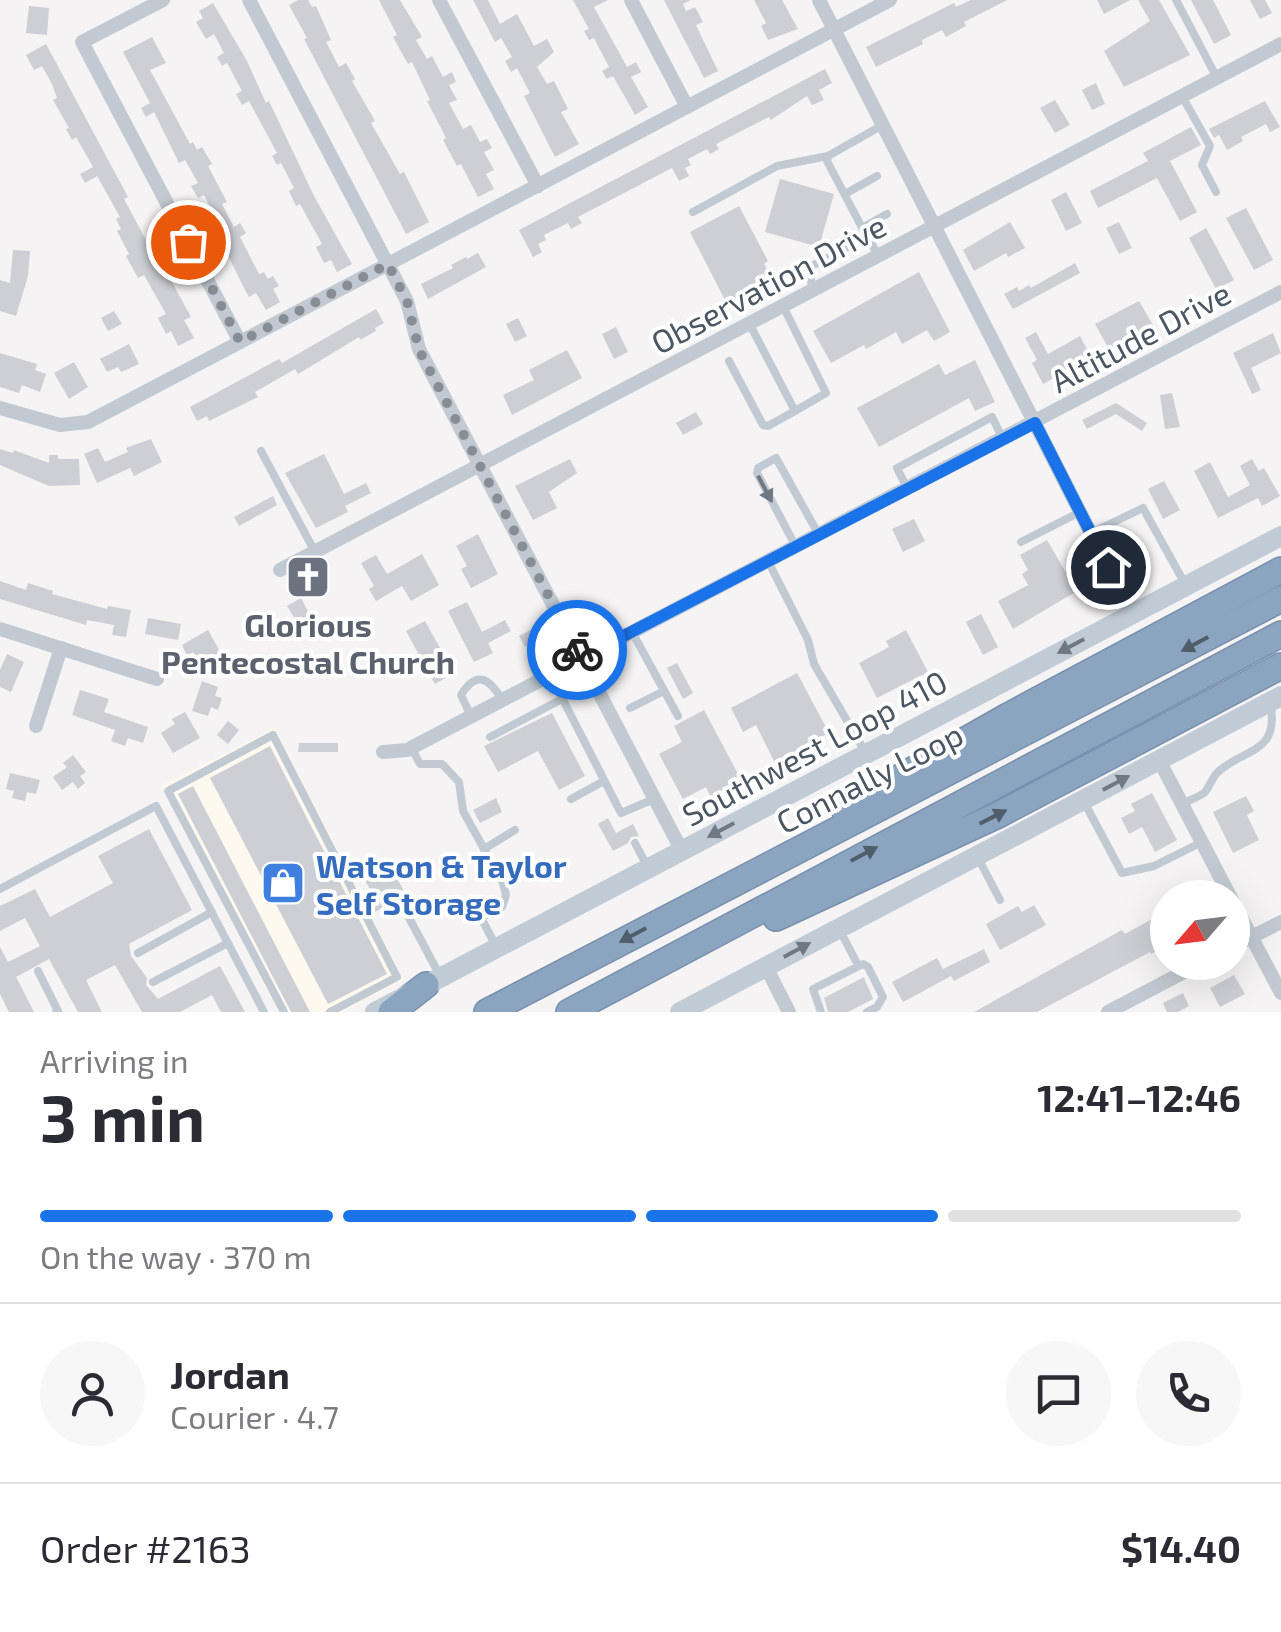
<!DOCTYPE html>
<meta charset="utf-8">
<style>
:root{--surface:#fff;--page:#f7f7f7;--text:#2b2b33;--muted:#7c7c81;--line:#e1e1e2;--accent:#1a73e8}
body{margin:0;font-family:"Exo 2",sans-serif;background:var(--page);color:var(--text);height:100vh;display:flex;flex-direction:column;font-size:38px;white-space:nowrap}
*{box-sizing:border-box;margin:0}
p{font-size:32px;color:var(--muted)}
.icon{flex:none;width:55px;height:55px;fill:none;stroke:currentColor;stroke-width:2;stroke-linecap:round;stroke-linejoin:round}
.map{position:relative;height:1012px;overflow:hidden}
.side{display:flex;flex-direction:column;background:var(--surface);flex:1}
.side>*{flex:none}
.needle{width:65px;rotate:242deg}
.controls{position:absolute;left:1150px;top:880px;display:grid;gap:20px}
.controls a{display:grid;place-items:center;width:100px;height:100px;border-radius:50%;background:var(--surface);box-shadow:0 10px 40px #0002;font-size:50px}
.pin{position:absolute;display:grid;place-items:center;width:85px;height:85px;color:#fff;margin:-42px;border:5px solid #fff;border-radius:50%;box-shadow:0 2px 10px #0007}
.courier{position:absolute;display:grid;place-items:center;width:100px;height:100px;margin:-50px;border:8px solid #1a73e8;border-radius:50%;background:#fff;color:#222;box-shadow:0 2px 12px #0007}
.head em{font-style:normal;font-weight:700}
.head div{display:flex;flex-direction:column-reverse}
.head{display:flex;align-items:center;justify-content:space-between;height:170px;padding:0 40px}
h1{font-size:65px;font-weight:700;line-height:75px}
.bar{display:grid;grid-template-columns:repeat(4,1fr);gap:15px 10px;align-content:center;height:120px;padding:0 40px}
.bar i{height:12px;border-radius:8px;background:var(--line)}
.bar .current{background:var(--accent)}
.bar p{grid-column:span 4}
.line{display:flex;align-items:center;gap:25px;padding:0 40px;border-top:2px solid var(--line)}
.line div{flex:1}
.round{display:grid;place-items:center;flex:none;width:105px;height:105px;border-radius:52px;background:var(--page)}
.map>svg:first-child{display:block}
</style>
<div class="map">
<svg width="1281" height="1012" viewBox="0 0 1281 1012">
<rect width="100%" height="100%" fill="#f5f3f3"/>
<!-- commercial -->
<polygon fill="#fdf9ef" points="275,728 404,980 342,1012 278,1012 161,786"/>
<!-- building -->
<g fill="#cdcfd5">
<polygon points="298,0 308,0 312,7 316,6 331,40 326,42 339,67 346,63 355,79 352,81 375,121 371,123 400,174 404,172 429,222 406,234 304,39 307,38 289,5"/>
<polygon points="379,0 400,0 422,37 416,40 427,59 432,56 443,77 452,72 456,82 449,85 457,100 449,103 463,129 471,125 480,142 487,139 492,148 484,152 494,170 486,174 494,189 478,197 461,164 457,166 443,140 446,138 427,101 430,100 412,62 408,64 393,37 397,35"/>
<polygon points="473,0 488,0 500,24 517,14 534,46 547,39 554,52 537,67 547,84 554,81 568,109 561,112 579,144 555,157 524,96 530,93 517,68 511,72 505,61 512,57 501,38 495,42"/>
<polygon points="573,0 608,0 594,7 627,67 636,62 641,72 631,77 648,107 635,115 613,76 607,79 602,71 609,67 594,38 589,40 584,31 589,29"/>
<polygon points="664,0 691,0 683,4 686,11 695,7 703,22 696,25 718,71 704,78"/>
<polygon points="754,0 782,0 798,29 768,40 761,26 766,23"/>
<polygon points="971,0 1007,0 964,22 966,26 946,37 942,30 922,40 923,44 876,67 866,47 954,3 956,7"/>
<polygon points="1097,0 1130,0 1104,14"/>
<polygon points="1138,0 1159,0 1190,55 1124,87 1104,51 1150,21"/>
<polygon points="1191,0 1213,0 1231,35 1214,44"/>
<polygon points="1250,0 1265,0 1272,13 1260,19"/>
<polygon points="213,3 247,61 266,103 269,101 314,196 352,264 337,272 331,260 324,263 316,247 322,244 300,204 296,206 289,191 294,188 281,163 277,165 272,156 277,153 249,101 242,105 236,94 242,91 227,63 222,66 217,57 224,53 214,34 206,39 196,22 203,18 199,11"/>
<polygon points="29,6 49,8 47,35 26,33"/>
<polygon points="152,37 166,63 150,70 190,144 193,142 197,150 202,147 212,164 208,166 227,202 222,204 234,227 240,223 246,233 240,237 259,274 264,272 268,279 273,276 279,286 273,289 280,302 266,310 256,293 249,297 242,284 210,219 215,216 204,195 198,198 191,186 198,183 185,160 179,163 154,112 146,117 141,108 150,103 123,52"/>
<polygon points="46,44 128,197 124,199 148,244 150,242 191,317 184,320 194,338 178,346 171,331 166,334 158,318 166,314 144,275 138,278 126,256 129,254 117,231 121,229 116,219 120,217 97,176 85,183 80,174 93,167 76,137 72,140 66,129 69,128 53,100 57,98 52,84 42,66 34,70 26,55"/>
<polygon points="825,69 832,83 819,90 824,100 812,105 807,96 771,120 769,117 716,144 719,149 710,154 707,149 688,159 691,165 685,168 689,176 679,181 672,168 578,217 582,223 571,229 568,223 544,235 546,240 538,244 542,252 533,257 519,230"/>
<polygon points="1096,83 1105,104 1092,110 1082,90"/>
<polygon points="1055,100 1070,125 1055,133 1040,108"/>
<polygon points="1265,101 1280,127 1270,132 1266,124 1241,137 1243,141 1227,150 1219,135 1214,138 1209,129"/>
<polygon points="1191,127 1201,145 1170,161 1197,212 1180,221 1157,178 1098,208 1090,191 1148,161 1143,153"/>
<polygon points="780,179 834,194 819,247 765,232"/>
<polygon points="1066,192 1082,223 1066,231 1051,200"/>
<polygon points="739,206 768,261 764,264 772,278 726,302 690,232"/>
<polygon points="1246,208 1273,260 1254,270 1226,218"/>
<polygon points="1010,222 1025,248 1008,257 1006,253 974,271 963,250"/>
<polygon points="1119,222 1132,248 1119,254 1106,228"/>
<polygon points="1206,228 1234,280 1216,289 1189,238"/>
<polygon points="13,250 30,251 28,276 16,316 0,311 0,280 10,283"/>
<polygon points="478,253 486,267 428,299 421,284 453,268 451,265 466,257 467,259"/>
<polygon points="1075,263 1080,273 1013,309 1004,294 1017,287 1019,291 1029,285 1031,288"/>
<polygon points="919,272 950,332 934,341 927,330 902,344 896,332 866,349 864,345 831,363 813,331"/>
<polygon points="1139,301 1153,325 1109,349 1095,324"/>
<polygon points="376,309 384,323 375,328 376,331 360,340 359,337 298,374 295,369 255,392 258,397 209,421 207,416 197,421 190,407 279,359 282,363"/>
<polygon points="114,311 122,324 108,331 101,318"/>
<polygon points="518,318 527,336 515,342 506,324"/>
<polygon points="616,327 628,352 614,359 602,334"/>
<polygon points="1036,332 1048,354 1080,336 1091,357 1043,384 1032,363 1037,360 1025,338"/>
<polygon points="1273,333 1281,353 1251,368 1261,390 1252,394 1233,353"/>
<polygon points="129,344 139,364 121,372 118,367 107,372 100,359"/>
<polygon points="567,350 582,378 512,415 503,395 534,380 529,370"/>
<polygon points="0,353 37,364 35,370 46,374 40,392 22,385 19,393 0,387"/>
<polygon points="975,360 995,402 975,411 969,398 879,447 857,408 939,364 945,375"/>
<polygon points="74,362 88,387 69,399 54,373"/>
<polygon points="1172,393 1180,427 1165,429 1160,395"/>
<polygon points="1116,403 1147,423 1142,431 1116,414 1087,429 1082,420"/>
<polygon points="696,412 703,424 683,435 676,423"/>
<polygon points="151,439 162,462 134,476 130,468 97,483 84,454 98,448 105,462 128,452 126,448"/>
<polygon points="0,449 13,453 14,450 49,463 49,455 58,455 58,459 79,459 80,485 49,486 0,465"/>
<polygon points="324,454 344,494 366,483 371,493 345,506 348,512 316,528 285,473"/>
<polygon points="570,459 577,473 549,492 557,508 533,520 515,486"/>
<polygon points="1252,459 1259,471 1264,468 1280,496 1262,506 1258,498 1218,518 1194,471 1210,462 1228,497 1250,485 1240,466"/>
<polygon points="1164,481 1180,510 1163,519 1148,489"/>
<polygon points="273,496 277,505 239,526 234,517"/>
<polygon points="914,519 925,541 903,552 892,529"/>
<polygon points="478,534 498,574 471,588 461,569 467,566 456,546"/>
<polygon points="1047,540 1077,591 1013,629 998,601 1028,585 1022,574 1028,570 1020,555"/>
<polygon points="422,554 439,585 411,601 402,586 376,601 369,589 374,586 361,563 376,555 387,574"/>
<polygon points="0,581 26,590 28,583 53,591 52,594 107,609 108,606 131,610 126,637 112,635 114,625 87,620 86,625 0,599"/>
<polygon points="301,598 311,617 298,624 287,606"/>
<polygon points="467,602 482,632 505,620 511,631 488,643 493,653 474,662 448,611"/>
<polygon points="981,614 998,647 983,655 966,622"/>
<polygon points="148,618 181,624 178,640 145,634"/>
<polygon points="425,621 454,673 435,684 406,631"/>
<polygon points="538,626 552,650 538,657 530,644 525,647 519,636"/>
<polygon points="208,630 223,657 203,669 193,652 187,655 182,645"/>
<polygon points="906,630 928,672 877,698 859,663 889,647 886,641"/>
<polygon points="7,654 24,662 11,692 0,687 0,670"/>
<polygon points="677,663 693,693 683,699 667,668"/>
<polygon points="797,673 829,733 796,750 802,762 780,773 756,725 743,732 731,708"/>
<polygon points="202,681 218,687 215,696 222,698 218,710 211,707 208,716 192,711"/>
<polygon points="80,690 109,699 104,712 148,727 143,743 128,738 125,746 111,741 115,730 72,715"/>
<polygon points="704,710 744,785 713,802 706,787 683,799 659,754 682,742 674,726"/>
<polygon points="185,712 200,738 173,753 161,733 175,724 172,719"/>
<polygon points="552,713 585,776 559,790 538,751 498,772 484,746"/>
<polygon points="228,721 239,730 228,744 217,735"/>
<polygon points="299,743 338,743 338,752 298,752"/>
<polygon points="270,746 387,974 328,1004 210,778"/>
<polygon points="73,755 86,772 80,776 85,783 78,789 73,782 62,790 53,777 67,767 63,763"/>
<polygon points="10,773 40,780 36,794 27,792 25,801 12,798 14,791 6,789"/>
<polygon points="193,786 310,1012 291,1012 178,794"/>
<polygon points="1152,793 1177,840 1155,852 1142,827 1129,834 1121,818 1135,811 1131,804"/>
<polygon points="1246,796 1254,811 1247,815 1259,840 1233,853 1213,812"/>
<polygon points="496,798 502,812 480,823 473,810"/>
<polygon points="608,818 616,833 633,824 639,836 631,837 628,843 613,851 598,824"/>
<polygon points="149,829 192,910 129,944 131,956 147,978 146,985 158,999 220,966 245,1012 221,1012 212,995 180,1012 142,1012 115,965 86,980 102,1012 78,1012 49,959 16,977 34,1012 9,1012 0,994 0,947 8,962 40,946 25,918 0,931 0,906 35,889 50,917 113,883 98,856"/>
<polygon points="389,863 406,895 373,913 364,895 371,891 363,877"/>
<polygon points="1034,905 1046,925 1000,950 986,924 1018,906 1022,912"/>
<polygon points="1168,910 1168,945 1151,954 1150,952 1037,1012 974,1012 1122,930 1125,934"/>
<polygon points="984,949 990,962 954,981 951,976 903,1002 892,982 937,958 943,969"/>
<polygon points="1234,975 1245,994 1220,1007 1210,988"/>
<polygon points="864,977 873,999 848,1012 828,1012 824,998"/>
<polygon points="1183,993 1189,1006 1178,1012 1167,1012 1163,1003"/>
</g>
<g fill="none" stroke-linecap="round" stroke-linejoin="round">
<defs>
<g id="motorway">
<polyline points="844,809 1008,716 1281,570"/>
<polyline points="776,918 998,815 1281,666"/>
<polyline points="391,1012 426,985"/>
<polyline points="487,1012 1281,599"/>
<polyline points="569,1012 1281,634"/>
</g>
</defs>
<!-- motorway casing -->
<use href="#motorway" stroke="#7690ad" stroke-width="28"/>
<!-- service -->
<g stroke="#c1cad2" stroke-width="8">
<polyline points="1176,0 1217,78"/>
<polyline points="1182,96 1210,146 1202,165 1216,192"/>
<polyline points="845,194 877,176"/>
<polyline points="693,212 777,166 828,156"/>
<polyline points="862,228 887,214"/>
<polyline points="867,237 827,161 828,156 881,126"/>
<polyline points="812,291 810,267 867,237 879,256"/>
<polyline points="749,323 795,411 826,393 783,306"/>
<polyline points="729,361 763,425 768,426 795,411"/>
<polyline points="261,451 315,552"/>
<polyline points="907,488 897,468 992,417 1003,439"/>
<polyline points="1091,533 1143,508 1184,582"/>
<polyline points="1021,542 1080,512"/>
<polyline points="796,547 757,473 758,468 776,458 819,535"/>
<polyline points="768,561 808,640 814,664 864,750"/>
<polyline points="632,632 678,716"/>
<polyline points="560,694 621,813 654,799"/>
<polyline points="630,708 664,691"/>
<path d="M471,716L461,695C477,669 490,679 502,700"/>
<polyline points="490,737 562,699"/>
<polyline points="411,747 420,764 442,764 459,782 463,811 503,883 506,895 502,907 481,918 495,944"/>
<polyline points="571,799 604,781"/>
<polyline points="1083,800 1122,873 1154,866 1202,842"/>
<path d="M1183,804C1189,800 1199,797 1204,793C1210,787 1212,777 1218,772C1244,748 1281,754 1270,702"/>
<polyline points="635,843 648,868"/>
<polyline points="484,849 515,830"/>
<polyline points="977,856 1000,900"/>
<polyline points="0,889 156,806 264,1012"/>
<polyline points="406,912 439,974"/>
<polyline points="839,929 858,965"/>
<polyline points="138,953 212,912"/>
<polyline points="38,971 58,1011 56,1012"/>
<polyline points="153,982 228,943"/>
<polyline points="284,1012 168,791 273,735 397,977 330,1012"/>
<polyline points="821,1012 813,989 863,964 868,967 883,997 877,1007 867,1012"/>
</g>
<!-- minor -->
<g stroke="#c1cad2" stroke-width="14">
<polyline points="163,0 82,42 240,342"/>
<polyline points="249,0 407,301 419,349 682,851"/>
<polyline points="439,0 538,186"/>
<polyline points="631,0 687,107"/>
<polyline points="819,0 1132,614"/>
<polyline points="0,408 60,425 88,422 890,0"/>
<polyline points="280,570 1281,44"/>
<polyline points="0,629 157,679"/>
<polyline points="36,726 61,648"/>
<polyline points="383,752 407,750 1281,292"/>
<polyline points="1159,760 1231,898"/>
<polyline points="1232,900 1281,993"/>
<polyline points="1232,947 1281,922"/>
<polyline points="766,967 789,1012"/>
<polyline points="1108,1012 1203,962"/>
</g>
<!-- secondary -->
<g stroke="#c1cbd6" stroke-width="20">
<polyline points="375,1012 1281,536"/>
<polyline points="680,1012 1281,696"/>
</g>
<!-- motorway -->
<use href="#motorway" stroke="#8ba5c1" stroke-width="25"/>
</g>
<!-- one-way arrows -->
<defs><path id="oneway-solid" d="M-6-.8H1V-3.2L6.5 0L1 3.2V.8H-6Z" transform="scale(2.5)"/></defs>
<use fill="#6e7983" href="#oneway-solid" transform="translate(765 489) rotate(62)"/>
<g fill="#505e6b">
<use href="#oneway-solid" transform="translate(1195 644) rotate(152)"/>
<use href="#oneway-solid" transform="translate(993 817) rotate(-27)"/>
<use href="#oneway-solid" transform="translate(864 854) rotate(-28)"/>
<use href="#oneway-solid" transform="translate(633 935) rotate(152)"/>
</g>
<g fill="#6e7984">
<use href="#oneway-solid" transform="translate(1071 646) rotate(152)"/>
<use href="#oneway-solid" transform="translate(1116 783) rotate(-28)"/>
<use href="#oneway-solid" transform="translate(721 830) rotate(152)"/>
<use href="#oneway-solid" transform="translate(797 950) rotate(-28)"/>
</g>
<g fill="none" stroke-linecap="round" stroke-linejoin="round">
<!-- done -->
<polyline stroke="#868d94" stroke-width="10" stroke-dasharray="0 18" points="188,242 240,342 388,264 407,301 419,350 577,650"/>
<!-- route -->
<polyline stroke="#1a73e8" stroke-width="12" points="577,650 581,658 1035,423 1108,567"/>
</g>
<!-- icons -->
<defs>
<symbol id="church-square" viewBox="-11 -11 22 22"><rect x="-9" y="-9" width="18" height="18" rx="4" fill="#6b7280" stroke="#fff"/><path d="M-1.2-6h2.4v3.5h3.3v2.4h-3.3V6h-2.4V-.1h-3.3v-2.4h3.3Z" fill="#fff"/></symbol>
<symbol id="shop-square" viewBox="-11 -11 22 22"><rect x="-9" y="-9" width="18" height="18" rx="4" fill="#3f7fe0" stroke="#fff"/><path d="M-5-2.5h2.3a2.7 3.5 0 0 1 5.4 0H5L5.5 6h-11ZM-1.5-2.5h3a1.5 2.3 0 0 0-3 0Z" fill="#fff"/></symbol>
</defs>
<g fill-rule="evenodd">
<use href="#church-square" x="283" y="552" width="50" height="50"/>
<use href="#shop-square" x="258" y="858" width="50" height="50"/>
</g>
<g text-anchor="middle" dominant-baseline="central" stroke-width="8" stroke-linejoin="round" paint-order="stroke">
<!-- street labels -->
<g font-size="32" fill="#4a5661" stroke="#fff">
<text transform="translate(768 283) rotate(-28)">Observation Drive</text>
<text transform="translate(1140 336) rotate(-28)">Altitude Drive</text>
<text transform="translate(814 747) rotate(-28)">Southwest Loop 410</text>
<text transform="translate(869 777) rotate(-27)">Connally Loop</text>
</g>
<!-- worship labels -->
<g font-size="32" font-weight="bold" fill="#5b616d" stroke="#fff">
<text x="308" y="624">Glorious<tspan x="308" dy="37">Pentecostal Church</tspan></text>
</g>
<!-- shop labels -->
<g font-size="32" font-weight="bold" fill="#366cbe" stroke="#fff" text-anchor="start">
<text x="316" y="865">Watson &amp; Taylor<tspan x="316" dy="37">Self Storage</tspan></text>
</g>
</g>
</svg>
<div class="controls">
<a><svg class="needle" viewBox="-14 -14 28 28"><path d="M0-13l5 13h-10z" fill="#e53935"/><path d="M0 13l5-13h-10z" fill="#7c7c81"/></svg></a>
</div>
<div class="pin" style="left:188px;top:242px;background:#ea580c"><svg class="icon" aria-label="bag" viewBox="0 0 24 24"><path d="M5 8h14l-1 12H6zM9 8a3 3 0 0 1 6 0"/></svg></div>
<div class="pin" style="left:1108px;top:567px;background:#1f2937"><svg class="icon" aria-label="home" viewBox="0 0 24 24"><path d="M3 11l9-7 9 7M6 9v11h12V9"/></svg></div>
<div class="courier" style="left:577px;top:650px"><svg class="icon" aria-label="bike" viewBox="0 0 24 24"><circle cx="6" cy="16" r="4"/><circle cx="18" cy="16" r="4"/><path d="M6 16l4-8h5l3 8M10 8l3 8H6M13 5h3"/></svg></div>
</div>
<section class="side">
<div class="head"><div><h1>3 min</h1><p>Arriving in</p></div><em>12:41–12:46</em></div>
<div class="bar"><i class="current"></i><i class="current"></i><i class="current"></i><i></i><p>On the way · 370 m</p></div>
<div class="line" style="height:180px"><a class="round"><svg class="icon" aria-label="person" viewBox="0 0 24 24"><circle cx="12" cy="8" r="4"/><path d="M4 21q1-7 8-7t8 7"/></svg></a><div><b>Jordan</b><p>Courier · 4.7</p></div><a class="round"><svg class="icon" aria-label="chat" viewBox="0 0 24 24"><path d="M4 5h16v11H9l-5 4z"/></svg></a><a class="round"><svg class="icon" aria-label="phone" viewBox="0 0 24 24"><path d="M5 4h4l2 5-3 2q2 4 5 5l2-3 5 2v4C11 20 4 13 5 4z"/></svg></a></div>
<div class="line" style="height:130px"><div>Order #2163</div><b>$14.40</b></div>
</section>
